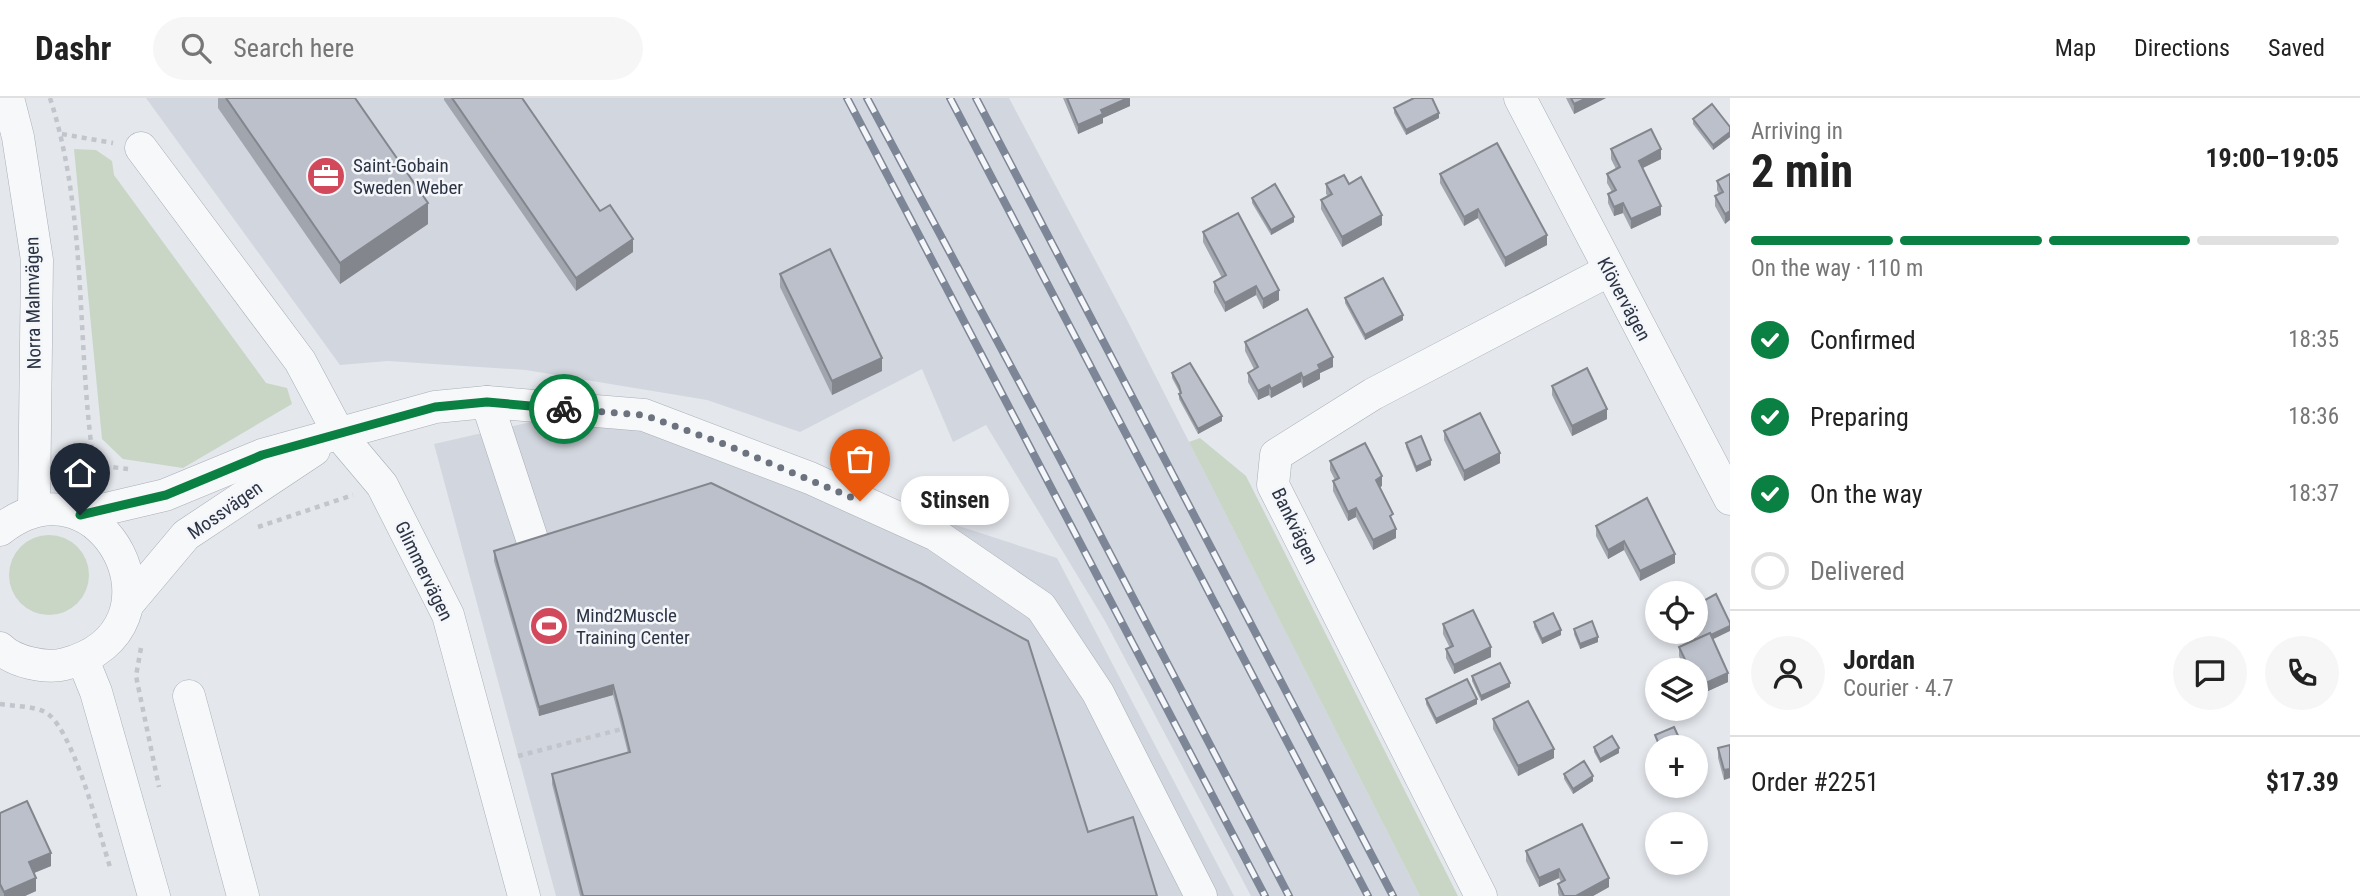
<!DOCTYPE html>
<meta charset="utf-8">
<style>
:root{--surface:#fff;--page:#f6f6f6;--text:#222;--muted:#767676;--line:#e0e0e0;--accent:#0b8043}
body{margin:0;font-family:"Roboto Condensed",sans-serif;background:var(--page);color:var(--text);height:100vh;display:flex;flex-direction:column;font-size:26px;white-space:nowrap}
*{box-sizing:border-box;margin:0}
p{font-size:23px;color:var(--muted)}
.icon{flex:none;width:38px;height:38px;fill:none;stroke:currentColor;stroke-width:2;stroke-linecap:round;stroke-linejoin:round}
.map{position:relative;flex:1;overflow:hidden}
.sheet{display:flex;flex-direction:column;background:var(--surface);width:630px}
.sheet>*{flex:none}
.fabs{position:absolute;left:1645px;top:483px;display:grid;gap:14px}
.fabs a{display:grid;place-items:center;width:63px;height:63px;border-radius:50%;background:var(--surface);box-shadow:0 4px 10px #0003;font-size:35px}
.pin{position:absolute;display:grid;place-items:center;width:60px;height:60px;color:#fff;margin:-72px -30px;border-radius:50% 50% 50% 0;rotate:-45deg;box-shadow:0 0 7px #0007}
.pin .icon{rotate:45deg}
.courier{position:absolute;display:grid;place-items:center;width:70px;height:70px;margin:-35px;border:5px solid #0b8043;border-radius:50%;background:#fff;color:#222;box-shadow:0 2px 9px #0007}
.bubble{position:absolute;height:49px;border-radius:24px;background:var(--surface);box-shadow:0 4px 10px #0003;font-size:23px;font-weight:700;line-height:49px;text-align:center}
.head em{font-style:normal;font-weight:700}
.head div{display:flex;flex-direction:column-reverse}
.head{display:flex;align-items:center;justify-content:space-between;height:119px;padding:0 21px}
h1{font-size:46px;font-weight:700;line-height:52px}
.bar{display:grid;grid-template-columns:repeat(4,1fr);gap:10px 7px;align-content:center;height:84px;padding:0 21px}
.bar i{height:9px;border-radius:5px;background:var(--line)}
.bar .on{background:var(--accent)}
.bar p{grid-column:span 4}
.line{display:flex;align-items:center;gap:18px;padding:0 21px;border-top:2px solid var(--line)}
.line div{flex:1}
.round{display:grid;place-items:center;flex:none;width:74px;height:74px;border-radius:37px;background:var(--page)}
ol{padding:0 21px;list-style:none}
li{display:flex;align-items:center;gap:21px;height:77px}
li p{margin-inline-start:auto}
li .icon{padding:7px;border-radius:50%;background:var(--accent);color:#fff;stroke-width:4}
li:last-child{color:var(--muted)}
li i{width:38px;height:38px;border:4px solid var(--line);border-radius:50%}
header{display:flex;align-items:center;gap:42px;box-sizing:border-box;height:98px;padding:0 35px;background:var(--surface);border-bottom:2px solid var(--line)}
header strong{font-size:33px}
nav{display:flex;gap:38px;margin-inline-start:auto;font-size:24px}
.search{width:490px;height:63px;background:var(--page);display:flex;align-items:center;gap:18px;box-sizing:border-box;padding:0 24px;border-radius:38px;color:var(--muted);font-size:26px}
main{display:flex;flex:1;min-height:0}
.map>svg:first-child{display:block}
</style>
<header>
<strong>Dashr</strong>
<div class="search"><svg class="icon" aria-label="search" viewBox="0 0 24 24"><circle cx="10" cy="10" r="6"/><path d="M15 15l6 6"/></svg>Search here</div>
<nav><a>Map</a><a>Directions</a><a>Saved</a></nav>
</header>
<main>
<div class="map">
<svg width="1730" height="798" viewBox="0 0 1730 798">
<rect width="100%" height="100%" fill="#e4e7ec"/>
<!-- built -->
<g fill="#d2d6de">
<polygon points="146,0 1009,0 1126,220 1420,798 1251,798 1105,523 986,327 953,344 922,271 800,334 707,302 526,272 388,263 340,267"/>
<polygon points="562,317 642,325 1057,460 1234,798 556,798 434,346"/>
</g>
<!-- green -->
<g fill="#c9d6c5">
<polygon points="74,51 96,52 112,63 114,77 266,285 287,290 292,306 183,370 123,361 102,341"/>
<polygon points="1200,340 1246,378 1458,798 1420,798 1189,344"/>
<circle cx="49" cy="477" r="40"/>
</g>
<g fill="none" stroke-linecap="round" stroke-linejoin="round">
<defs>
<g id="minor">
<polyline points="8,0 18,39 37,162 34,413"/>
<polyline points="1520,0 1730,401"/>
<polyline points="141,50 300,263 339,336 382,387 448,517 524,798"/>
<polyline points="487,304 535,450"/>
<polyline points="80,417 165,397 262,357 435,309 487,304 644,317 810,380 936,437 1041,509 1098,595 1201,798"/>
<path d="M0,432C102,351 194,532 65,566C46,571 14,564 0,550"/>
<polyline points="128,506 186,437 314,352"/>
<polyline points="83,562 96,594 154,798"/>
<polyline points="189,598 243,798"/>
<polyline points="1481,798 1273,387 1276,357 1373,296 1608,173"/>
</g>
</defs>
<!-- minor casing -->
<use href="#minor" stroke="#a9aeb7" stroke-width="33"/>
<!-- path -->
<g stroke="#c2c5cb" stroke-width="4.5" stroke-dasharray="5 5" stroke-linecap="butt">
<path d="M50,0C88,118 76,246 94,367L128,371"/>
<polyline points="62,36 113,45"/>
<polyline points="258,429 353,397"/>
<polyline points="141,550 136,578 159,689"/>
<path d="M0,606C13,608 30,608 43,613C72,624 100,738 110,769"/>
<polyline points="518,658 622,631"/>
</g>
<!-- minor -->
<use href="#minor" stroke="#f7f8fa" stroke-width="32"/>
<defs>
<g id="rail">
<polyline points="847,0 1265,798"/>
<polyline points="867,0 1061,362 1289,798"/>
<polyline points="950,0 1368,798"/>
<polyline points="976,0 1393,798"/>
</g>
</defs>
<!-- rail casing -->
<use href="#rail" stroke="#7d8696" stroke-width="8"/>
<!-- rail -->
<use href="#rail" stroke="#f4f6f9" stroke-width="5" stroke-dasharray="16" stroke-linecap="butt"/>
</g>
<!-- wall -->
<g fill="#a1a5ae">
<polygon points="218,0 355,0 428,126 340,186 218,10"/>
<polygon points="444,0 522,0 600,113 633,154 576,193 444,2"/>
<polygon points="1063,0 1130,0 1130,8 1103,20 1103,25 1078,36"/>
<polygon points="1566,0 1606,0 1574,16"/>
<polygon points="1394,10 1439,20 1406,37 1394,15"/>
<polygon points="1693,21 1730,29 1730,39 1713,52 1693,26"/>
<polygon points="1611,51 1661,61 1642,70 1661,117 1631,131 1623,115 1614,118 1608,105 1608,96 1612,94 1607,85 1607,76 1616,71 1611,61"/>
<polygon points="1440,76 1547,147 1505,169 1478,120 1464,128 1440,85"/>
<polygon points="1730,76 1725,126 1715,108 1715,98 1719,96 1717,92 1717,83"/>
<polygon points="1326,86 1349,86 1382,127 1342,149 1321,111 1321,102 1328,98 1326,96"/>
<polygon points="1252,100 1294,124 1271,137 1252,105"/>
<polygon points="1203,134 1279,202 1263,211 1256,197 1225,214 1214,194 1214,184 1222,180 1203,144"/>
<polygon points="780,176 882,273 832,297 780,189"/>
<polygon points="1345,200 1403,222 1365,242 1345,205"/>
<polygon points="1245,244 1333,269 1320,275 1320,281 1303,290 1301,284 1271,300 1269,297 1258,302 1248,284 1248,275 1254,271 1245,253"/>
<polygon points="1172,275 1222,323 1198,336 1179,301 1179,296 1180,295 1172,280"/>
<polygon points="1552,288 1607,321 1572,338 1552,297"/>
<polygon points="1444,333 1500,365 1464,383 1444,342"/>
<polygon points="1406,345 1431,367 1416,374 1406,349"/>
<polygon points="1330,363 1382,388 1380,389 1393,425 1396,440 1373,452 1356,419 1348,423 1333,393 1333,383 1335,382 1330,372"/>
<polygon points="1596,428 1675,465 1640,483 1624,452 1608,461 1596,438"/>
<polygon points="494,453 1088,734 1157,798 580,798 552,686 552,676 628,655 622,631 613,597 539,618 494,463"/>
<polygon points="1534,524 1561,537 1542,546 1534,529"/>
<polygon points="1443,526 1491,559 1454,576 1446,560 1446,551 1450,550 1443,536"/>
<polygon points="1574,531 1598,544 1580,551 1574,536"/>
<polygon points="1689,534 1696,534 1712,541 1728,584 1697,598 1696,595 1696,572 1685,572 1679,558 1679,549 1693,542"/>
<polygon points="1472,578 1510,589 1481,603 1472,583"/>
<polygon points="1426,601 1477,606 1436,626 1426,606"/>
<polygon points="1493,621 1554,660 1518,678 1493,631"/>
<polygon points="1730,647 1724,682 1718,660 1718,650"/>
<polygon points="1594,649 1619,655 1600,665 1594,654"/>
<polygon points="1564,676 1593,683 1573,696 1564,681"/>
<polygon points="0,715 51,768 34,775 36,793 25,798 0,798"/>
<polygon points="1526,753 1609,789 1593,798 1559,798 1558,795 1558,786 1561,784 1559,780 1539,789 1526,763"/>
</g>
<!-- shaded-wall -->
<g fill="#83868d">
<polygon points="1128,0 1130,0 1130,8 1103,20 1103,25 1078,36 1078,27 1101,12"/>
<polygon points="1587,0 1606,0 1574,16 1574,6"/>
<polygon points="1439,15 1439,20 1406,37 1406,32"/>
<polygon points="1730,34 1730,39 1713,52 1713,47"/>
<polygon points="1661,51 1661,61 1639,72 1639,63"/>
<polygon points="428,105 428,126 340,186 340,165"/>
<polygon points="1623,105 1623,115 1614,118 1614,109"/>
<polygon points="1661,108 1661,117 1631,131 1631,121"/>
<polygon points="1478,111 1478,120 1464,128 1464,119"/>
<polygon points="1730,113 1730,122 1725,126 1725,116"/>
<polygon points="1382,117 1382,127 1342,149 1342,139"/>
<polygon points="1294,119 1294,124 1271,137 1271,132"/>
<polygon points="1547,137 1547,147 1505,169 1505,160"/>
<polygon points="633,141 633,154 576,193 576,180"/>
<polygon points="1256,188 1256,197 1225,214 1225,205"/>
<polygon points="1279,192 1279,202 1263,211 1263,201"/>
<polygon points="1403,217 1403,222 1365,242 1365,237"/>
<polygon points="1333,259 1333,269 1320,275 1320,281 1303,290 1303,280 1318,267"/>
<polygon points="882,260 882,273 832,297 832,283"/>
<polygon points="1301,275 1301,284 1271,300 1271,291"/>
<polygon points="1269,287 1269,297 1258,302 1258,293"/>
<polygon points="1607,311 1607,321 1572,338 1572,328"/>
<polygon points="1222,318 1222,323 1198,336 1198,331"/>
<polygon points="1500,355 1500,365 1464,383 1464,373"/>
<polygon points="1431,362 1431,367 1416,374 1416,369"/>
<polygon points="1382,378 1382,388 1376,391 1376,382"/>
<polygon points="1356,410 1356,419 1348,423 1348,414"/>
<polygon points="1396,431 1396,440 1373,452 1373,442"/>
<polygon points="1624,443 1624,452 1608,461 1608,452"/>
<polygon points="1675,456 1675,465 1640,483 1640,473"/>
<polygon points="1730,528 1730,533 1697,549 1697,544"/>
<polygon points="1561,532 1561,537 1542,546 1542,541"/>
<polygon points="1598,539 1598,544 1580,551 1580,546"/>
<polygon points="1491,549 1491,559 1454,576 1454,567"/>
<polygon points="1728,575 1728,584 1697,598 1697,589"/>
<polygon points="1510,585 1510,589 1481,603 1481,598"/>
<polygon points="613,587 613,597 539,618 539,609"/>
<polygon points="1477,601 1477,606 1436,626 1436,621"/>
<polygon points="1680,642 1680,646 1673,649 1663,649"/>
<polygon points="1619,650 1619,655 1600,665 1600,661"/>
<polygon points="1554,651 1554,660 1518,678 1518,668"/>
<polygon points="1730,671 1730,680 1724,682 1724,672"/>
<polygon points="1593,678 1593,683 1573,696 1573,691"/>
<polygon points="51,755 51,768 29,777 29,764"/>
<polygon points="1559,771 1559,780 1539,789 1539,780"/>
<polygon points="36,780 36,793 25,798 4,798 4,794"/>
<polygon points="1609,780 1609,789 1593,798 1576,798"/>
</g>
<!-- building -->
<g fill="#bbc0ca" stroke="#83868d" stroke-width="2">
<polygon points="226,0 355,0 428,105 340,165"/>
<polygon points="452,0 522,0 600,113 610,107 633,141 576,180"/>
<polygon points="1067,0 1128,0 1101,12 1103,16 1078,27"/>
<polygon points="1414,0 1432,0 1439,15 1406,32 1394,10"/>
<polygon points="1571,0 1587,0 1574,6"/>
<polygon points="1712,6 1730,29 1730,34 1713,47 1693,21"/>
<polygon points="1651,31 1661,51 1639,63 1661,108 1631,121 1623,105 1614,109 1608,96 1616,92 1607,76 1620,69 1611,51"/>
<polygon points="1497,45 1547,137 1505,160 1478,111 1464,119 1440,76"/>
<polygon points="1730,76 1730,113 1725,116 1715,98 1723,94 1717,83"/>
<polygon points="1344,77 1349,86 1361,79 1382,117 1342,139 1321,102 1332,96 1326,86"/>
<polygon points="1275,86 1294,119 1271,132 1252,100"/>
<polygon points="1238,115 1279,192 1263,201 1256,188 1225,205 1214,184 1226,177 1203,134"/>
<polygon points="830,151 882,260 832,283 780,176"/>
<polygon points="1383,180 1403,217 1365,237 1345,200"/>
<polygon points="1307,211 1333,259 1318,267 1320,271 1303,280 1301,275 1271,291 1269,287 1258,293 1248,275 1258,269 1245,244"/>
<polygon points="1190,265 1222,318 1198,331 1179,296 1181,295 1179,288 1172,275"/>
<polygon points="1587,270 1607,311 1572,328 1552,288"/>
<polygon points="1480,315 1500,355 1464,373 1444,333"/>
<polygon points="1421,338 1431,362 1416,369 1406,345"/>
<polygon points="1365,345 1382,378 1376,382 1393,416 1390,418 1396,431 1373,442 1356,410 1348,414 1333,383 1339,380 1330,363"/>
<polygon points="711,385 922,486 1028,543 1088,734 1133,719 1157,798 583,798 552,676 630,654 622,621 613,587 539,609 494,453"/>
<polygon points="1647,400 1675,456 1640,473 1624,443 1608,452 1596,428"/>
<polygon points="1716,496 1730,525 1730,528 1711,537 1710,535 1695,542 1692,534 1696,534 1696,507"/>
<polygon points="1473,512 1491,549 1454,567 1446,551 1453,548 1443,526"/>
<polygon points="1553,515 1561,532 1542,541 1534,524"/>
<polygon points="1592,523 1598,539 1580,546 1574,531"/>
<polygon points="1710,535 1728,575 1697,589 1696,586 1696,572 1690,572 1679,549"/>
<polygon points="1500,565 1510,585 1481,598 1472,578"/>
<polygon points="1467,581 1477,601 1436,621 1426,601"/>
<polygon points="1528,603 1554,651 1518,668 1493,621"/>
<polygon points="1674,629 1680,642 1660,649 1655,637"/>
<polygon points="1612,638 1619,650 1600,661 1594,649"/>
<polygon points="1730,647 1730,671 1724,672 1718,650"/>
<polygon points="1584,663 1593,678 1573,691 1564,676"/>
<polygon points="27,703 51,755 29,764 36,780 4,794 0,786 0,715"/>
<polygon points="1582,726 1609,780 1576,798 1564,798 1558,786 1565,782 1559,771 1539,780 1526,753"/>
</g>
<g fill="none" stroke-linecap="round" stroke-linejoin="round">
<!-- done -->
<polyline stroke="#6c737f" stroke-width="7" stroke-dasharray="0 12.6" points="564,311 644,317 724,346 860,403"/>
<!-- route -->
<polyline stroke="#0b8043" stroke-width="9" points="80,417 166,397 262,357 435,309 487,304 564,311"/>
</g>
<!-- icons -->
<defs>
<symbol id="office-disc" viewBox="-11 -11 22 22"><circle r="9.5" fill="#d1495b" stroke="#f4f6f9"/><path d="M-6-3h4V-5.5h4V-3h4V5H-6ZM-1-4.5V-3h2v-1.5ZM-6 0V1H6V0Z" fill="#fff"/></symbol>
<symbol id="stadium-disc" viewBox="-11 -11 22 22"><circle r="9.5" fill="#d1495b" stroke="#f4f6f9"/><path d="M0-5a6.5 5 0 1 0 0 10a6.5 5 0 1 0 0-10ZM-3.5-1.8h7v3.6h-7Z" fill="#fff"/></symbol>
</defs>
<g fill-rule="evenodd">
<use href="#office-disc" x="304" y="56" width="44" height="44"/>
<use href="#stadium-disc" x="527" y="506" width="44" height="44"/>
</g>
<g text-anchor="middle" dominant-baseline="central" stroke-width="5" stroke-linejoin="round" paint-order="stroke">
<!-- poi labels -->
<g font-size="19" fill="#2b3445" stroke="#f4f6f9" text-anchor="start">
<text x="353" y="67">Saint-Gobain<tspan x="353" dy="22">Sweden Weber</tspan></text>
<text x="576" y="517">Mind2Muscle<tspan x="576" dy="22">Training Center</tspan></text>
</g>
<!-- street labels -->
<g font-size="19" fill="#2b3445" stroke="#f4f6f9">
<text transform="translate(1624 201) rotate(62)">Klövervägen</text>
<text transform="translate(33 205) rotate(-91)">Norra Malmvägen</text>
<text transform="translate(225 412) rotate(-35)">Mossvägen</text>
<text transform="translate(1295 428) rotate(64)">Bankvägen</text>
<text transform="translate(424 473) rotate(64)">Glimmervägen</text>
</g>
</g>
</svg>
<div class="fabs">
<a><svg class="icon" aria-label="locate" viewBox="0 0 24 24"><circle cx="12" cy="12" r="6"/><path d="M12 2v4M12 18v4M2 12h4M18 12h4"/></svg></a>
<a><svg class="icon" aria-label="layers" viewBox="0 0 24 24"><path d="M12 4l9 5-9 5-9-5zM3 14l9 5 9-5"/></svg></a>
<a>+</a>
<a>−</a>
</div>
<div class="pin" style="left:860px;top:403px;background:#ea580c"><svg class="icon" aria-label="bag" viewBox="0 0 24 24"><path d="M5 8h14l-1 12H6zM9 8a3 3 0 0 1 6 0"/></svg></div>
<div class="pin" style="left:80px;top:417px;background:#1f2937"><svg class="icon" aria-label="home" viewBox="0 0 24 24"><path d="M3 11l9-7 9 7M6 9v11h12V9"/></svg></div>
<div class="courier" style="left:564px;top:311px"><svg class="icon" aria-label="bike" viewBox="0 0 24 24"><circle cx="6" cy="16" r="4"/><circle cx="18" cy="16" r="4"/><path d="M6 16l4-8h5l3 8M10 8l3 8H6M13 5h3"/></svg></div>
<div class="bubble" style="left:901px;top:378px;width:108px">Stinsen</div>
</div>
<section class="sheet">
<div class="head"><div><h1>2 min</h1><p>Arriving in</p></div><em>19:00–19:05</em></div>
<div class="bar"><i class="on"></i><i class="on"></i><i class="on"></i><i></i><p>On the way · 110 m</p></div>
<ol>
<li><svg class="icon" aria-label="check" viewBox="0 0 24 24"><path d="M5 12l5 5 9-10"/></svg>Confirmed<p>18:35</p></li>
<li><svg class="icon" aria-label="check" viewBox="0 0 24 24"><path d="M5 12l5 5 9-10"/></svg>Preparing<p>18:36</p></li>
<li><svg class="icon" aria-label="check" viewBox="0 0 24 24"><path d="M5 12l5 5 9-10"/></svg>On the way<p>18:37</p></li>
<li><i></i>Delivered</li>
</ol>
<div class="line" style="height:126px"><a class="round"><svg class="icon" aria-label="person" viewBox="0 0 24 24"><circle cx="12" cy="8" r="4"/><path d="M4 21q1-7 8-7t8 7"/></svg></a><div><b>Jordan</b><p>Courier · 4.7</p></div><a class="round"><svg class="icon" aria-label="chat" viewBox="0 0 24 24"><path d="M4 5h16v11H9l-5 4z"/></svg></a><a class="round"><svg class="icon" aria-label="phone" viewBox="0 0 24 24"><path d="M5 4h4l2 5-3 2q2 4 5 5l2-3 5 2v4C11 20 4 13 5 4z"/></svg></a></div>
<div class="line" style="height:91px"><div>Order #2251</div><b>$17.39</b></div>
</section>
</main>
